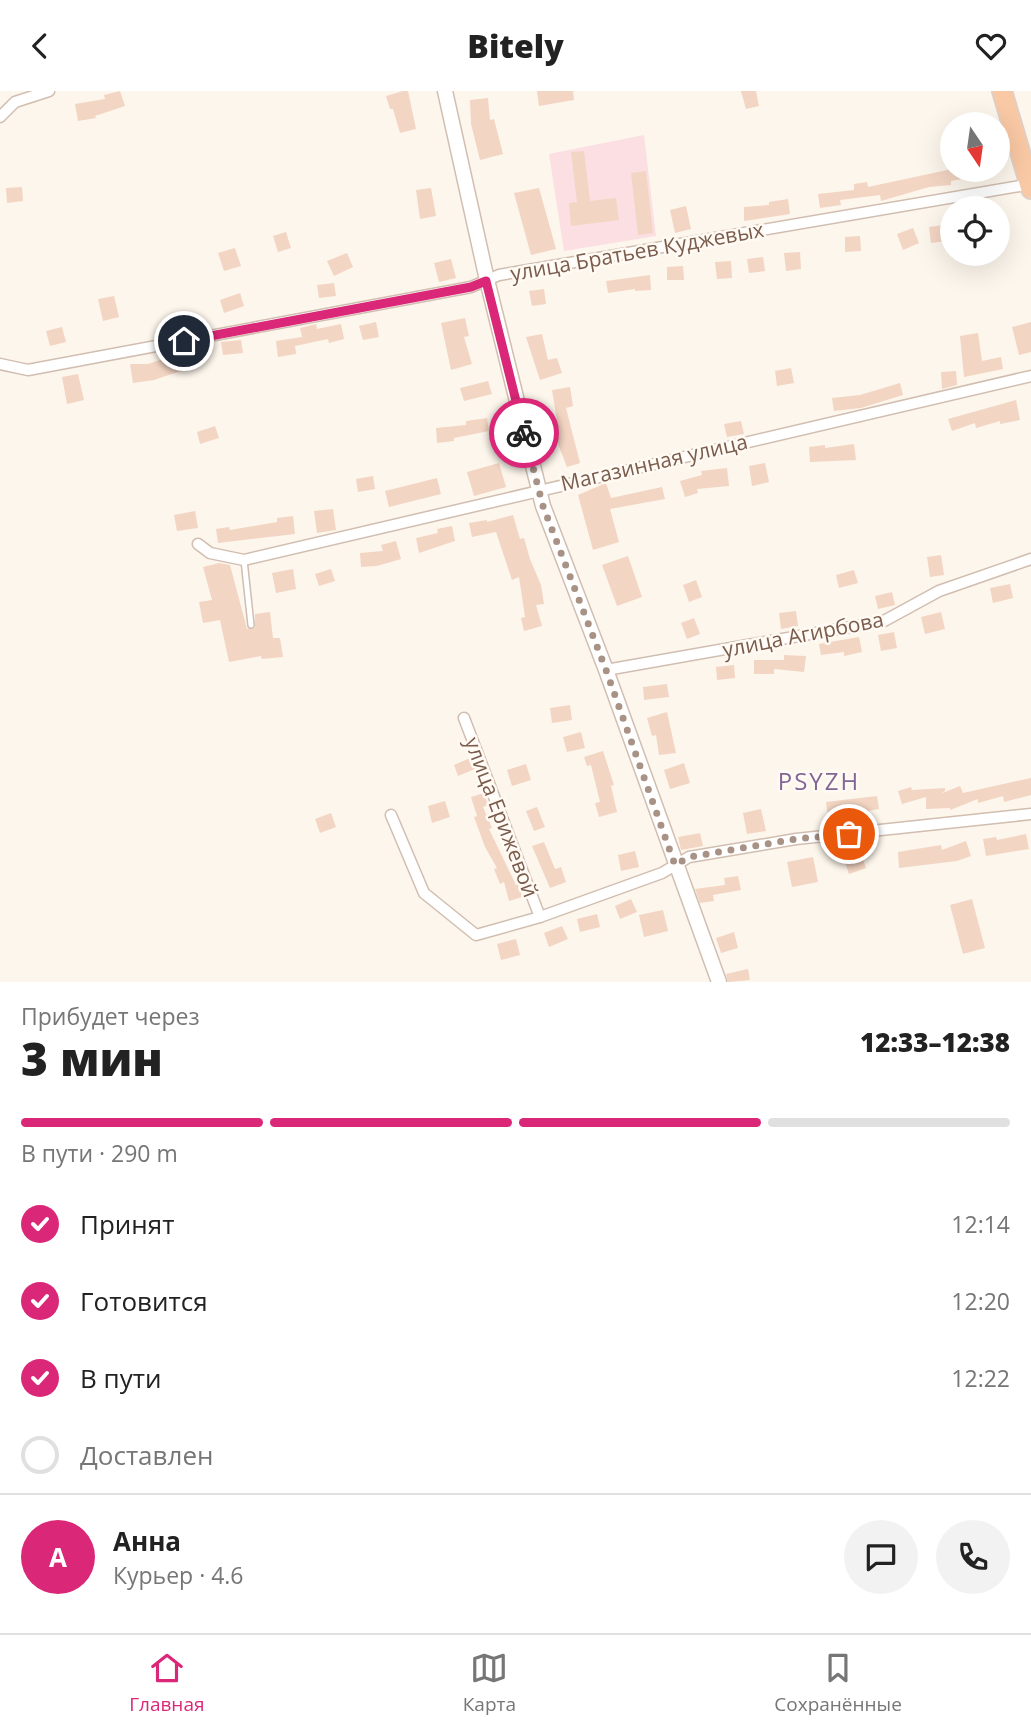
<!DOCTYPE html>
<html lang="ru">
<meta charset="utf-8">
<style>
:root{--surface:#fff;--page:#f2f2f2;--text:#222;--muted:#767676;--line:#e0e0e0;--accent:#db2777}
body{margin:0;font-family:"Open Sans",sans-serif;background:var(--page);color:var(--text);height:100vh;display:flex;flex-direction:column;font-size:26px;white-space:nowrap}
*{box-sizing:border-box;margin:0}
p{font-size:23px;color:var(--muted)}
.icon{flex:none;width:38px;height:38px;fill:none;stroke:currentColor;stroke-width:2;stroke-linecap:round;stroke-linejoin:round}
.map{position:relative;height:891px;overflow:hidden}
.details{display:flex;flex-direction:column;background:var(--surface);flex:1}
.details>*{flex:none}
.needle{width:46px;rotate:167deg}
.controls{position:absolute;left:940px;top:21px;display:grid;gap:14px}
.controls a{display:grid;place-items:center;width:70px;height:70px;border-radius:50%;background:var(--surface);box-shadow:0 7px 28px #0002;font-size:35px}
.pin{position:absolute;display:grid;place-items:center;width:60px;height:60px;color:#fff;margin:-30px;border:4px solid #fff;border-radius:50%;box-shadow:0 2px 7px #0007}
.courier{position:absolute;display:grid;place-items:center;width:70px;height:70px;margin:-35px;border:5px solid #db2777;border-radius:50%;background:#fff;color:#222;box-shadow:0 2px 9px #0007}
.headline em{font-style:normal;font-weight:800}
.headline div{display:flex;flex-direction:column-reverse}
.headline{display:flex;align-items:center;justify-content:space-between;height:119px;padding:0 21px}
h1{font-size:46px;font-weight:800;line-height:52px}
.bar{display:grid;grid-template-columns:repeat(4,1fr);gap:10px 7px;align-content:center;height:84px;padding:0 21px}
.bar i{height:9px;border-radius:5px;background:var(--line)}
.bar .on{background:var(--accent)}
.bar p{grid-column:span 4}
.line{display:flex;align-items:center;gap:18px;padding:0 21px;border-top:2px solid var(--line)}
.line div{flex:1}
.round{display:grid;place-items:center;flex:none;width:74px;height:74px;border-radius:37px;background:var(--page)}
ol{padding:0 21px;list-style:none}
li{display:flex;align-items:center;gap:21px;height:77px}
li p{margin-inline-start:auto}
li .icon{padding:7px;border-radius:50%;background:var(--accent);color:#fff;stroke-width:4}
li:last-child{color:var(--muted)}
li i{width:38px;height:38px;border:4px solid var(--line);border-radius:50%}
header{display:flex;justify-content:space-between;align-items:center;height:91px;padding:0 21px;background:var(--surface);font-size:32px;font-weight:800}
.menu{display:flex;justify-content:space-around;align-items:center;height:98px;border-top:2px solid var(--line);background:var(--surface);font-size:19px;color:var(--muted)}
.menu a{display:grid;justify-items:center;gap:4px}
.menu .on{color:var(--accent)}
.map>svg:first-child{display:block}
</style>
<header><svg class="icon" aria-label="back" viewBox="0 0 24 24"><path d="M15 5l-7 7 7 7"/></svg>Bitely<svg class="icon" aria-label="heart" viewBox="0 0 24 24"><path d="M12 20l-8-8c-3-5 5-10 8-4 3-6 11-1 8 4z"/></svg></header>
<div class="map">
<svg width="1031" height="891" viewBox="0 0 1031 891">
<rect width="100%" height="100%" fill="#fdf6ec"/>
<!-- medical -->
<polygon fill="#fbdfe3" points="644,44 656,145 564,160 549,63"/>
<!-- building -->
<g fill="#f3d5c3">
<polygon points="120,0 125,15 95,25 96,27 78,30 75,13 105,8 104,4"/>
<polygon points="403,0 408,0 416,38 400,42 393,18 390,18 386,5"/>
<polygon points="537,0 573,0 574,9 539,15"/>
<polygon points="741,0 756,0 759,15 746,18"/>
<polygon points="488,7 490,29 494,28 503,63 480,69 471,33 470,9"/>
<polygon points="584,60 590,110 616,107 619,129 571,135 569,112 577,111 571,61"/>
<polygon points="952,78 987,79 988,83 951,90 951,94 929,96 881,110 880,104 840,109 841,114 820,117 818,103 854,99 854,93 867,91 868,96"/>
<polygon points="646,80 653,142 638,144 631,82"/>
<polygon points="22,96 23,110 7,112 6,97"/>
<polygon points="431,97 436,125 420,128 416,99"/>
<polygon points="539,97 556,158 531,164 514,102"/>
<polygon points="788,108 790,123 744,130 744,116 769,114 769,111"/>
<polygon points="686,115 691,138 675,142 670,119"/>
<polygon points="944,134 946,150 931,152 929,136"/>
<polygon points="913,137 919,152 903,159 897,143"/>
<polygon points="286,141 291,157 278,161 273,145"/>
<polygon points="860,145 861,160 845,161 845,146"/>
<polygon points="235,157 241,175 224,180 218,162"/>
<polygon points="800,161 801,178 786,180 784,162"/>
<polygon points="347,162 353,176 334,185 327,170"/>
<polygon points="763,166 765,180 749,182 747,168"/>
<polygon points="451,168 456,187 439,191 434,172"/>
<polygon points="731,170 732,187 717,188 715,171"/>
<polygon points="683,175 684,189 667,189 667,176"/>
<polygon points="650,184 651,199 635,200 635,198 608,202 606,190"/>
<polygon points="334,192 336,205 319,207 317,194"/>
<polygon points="544,198 546,213 532,215 529,200"/>
<polygon points="240,202 244,215 224,222 220,209"/>
<polygon points="114,205 119,226 103,230 98,208"/>
<polygon points="465,227 469,245 464,246 472,273 451,279 441,232"/>
<polygon points="376,231 379,246 363,249 359,235"/>
<polygon points="1031,231 1031,261 1019,264 1012,236"/>
<polygon points="316,233 317,238 341,233 344,248 329,252 328,248 295,255 296,263 278,266 276,250 302,246 300,237"/>
<polygon points="62,236 66,251 50,255 46,240"/>
<polygon points="978,242 982,270 1001,266 1003,278 964,286 960,245"/>
<polygon points="542,243 548,269 557,267 562,282 540,289 526,246"/>
<polygon points="241,249 243,262 223,264 221,251"/>
<polygon points="201,259 205,272 154,289 133,292 130,273 148,273 172,265 173,268"/>
<polygon points="791,277 794,292 777,295 775,280"/>
<polygon points="956,280 957,294 942,298 941,281"/>
<polygon points="78,283 84,309 67,313 62,286"/>
<polygon points="488,290 492,303 464,310 460,297"/>
<polygon points="900,292 903,304 861,317 834,320 832,307 860,304"/>
<polygon points="570,296 573,315 566,317 580,372 567,376 550,332 557,330 552,299"/>
<polygon points="1016,309 1020,329 1000,333 1000,330 976,337 975,332 952,340 948,328"/>
<polygon points="487,327 489,340 454,347 454,350 437,352 436,337 466,334 466,330"/>
<polygon points="741,330 744,343 727,346 724,333"/>
<polygon points="215,335 219,347 200,353 197,341"/>
<polygon points="854,353 856,369 810,371 809,356 825,354 825,357"/>
<polygon points="499,372 506,396 474,405 467,381"/>
<polygon points="765,372 769,391 752,395 749,375"/>
<polygon points="727,377 729,395 697,398 698,402 685,406 680,390 702,384 701,380"/>
<polygon points="373,385 375,398 358,401 356,388"/>
<polygon points="437,387 441,403 389,416 385,400"/>
<polygon points="606,392 611,407 662,396 665,408 610,418 619,451 593,459 578,404"/>
<polygon points="333,418 336,439 317,442 314,420"/>
<polygon points="195,420 198,437 177,440 174,424"/>
<polygon points="513,424 520,448 524,447 530,468 541,494 544,513 536,514 542,535 524,540 521,527 525,526 519,486 512,489 496,441 472,446 469,432 487,429 487,431"/>
<polygon points="293,425 295,443 218,452 216,438 229,436 230,439 277,431 277,427"/>
<polygon points="452,435 455,450 419,462 416,447 438,442 437,438"/>
<polygon points="396,450 401,468 377,475 361,476 360,462 383,460 381,454"/>
<polygon points="941,464 944,484 930,486 927,466"/>
<polygon points="628,465 642,506 617,515 602,474"/>
<polygon points="219,472 230,474 247,538 255,537 255,523 270,521 273,547 280,547 283,566 262,568 261,565 229,571 220,529 203,532 199,511 212,509 203,476"/>
<polygon points="293,478 296,498 276,502 272,482"/>
<polygon points="331,478 335,490 319,495 315,483"/>
<polygon points="854,479 858,492 839,497 836,484"/>
<polygon points="696,489 702,506 689,511 683,494"/>
<polygon points="1010,493 1013,507 993,512 990,497"/>
<polygon points="892,501 895,514 878,518 875,505"/>
<polygon points="796,520 798,535 781,538 779,522"/>
<polygon points="941,521 945,538 925,543 921,526"/>
<polygon points="694,527 700,543 687,548 681,532"/>
<polygon points="894,541 897,557 881,560 878,544"/>
<polygon points="859,546 862,561 844,565 844,561 821,564 819,553"/>
<polygon points="784,564 806,565 804,581 774,578 774,583 754,583 754,569 784,569"/>
<polygon points="734,574 735,587 717,589 716,576"/>
<polygon points="667,593 669,606 644,609 643,596"/>
<polygon points="570,614 572,629 552,632 550,617"/>
<polygon points="667,621 676,662 659,664 656,644 652,645 647,627"/>
<polygon points="581,641 585,657 567,661 563,646"/>
<polygon points="603,660 614,694 611,695 617,721 599,726 595,712 600,711 591,674 587,675 584,666"/>
<polygon points="470,667 475,678 458,685 454,674"/>
<polygon points="684,672 690,692 670,698 664,679"/>
<polygon points="526,673 531,689 512,695 507,679"/>
<polygon points="1031,687 1031,704 1004,711 1003,705 978,712 978,708 950,719 950,717 926,718 926,706 902,713 898,700 911,696 912,699 945,697 945,700 940,703 960,695 963,702"/>
<polygon points="484,702 488,714 483,716 492,737 489,738 516,794 519,793 522,806 509,810 504,791 500,793 494,778 497,777 485,756 474,726 477,725 471,706"/>
<polygon points="877,705 879,718 828,727 826,711"/>
<polygon points="445,710 450,726 432,732 428,715"/>
<polygon points="537,716 545,736 534,740 526,720"/>
<polygon points="761,718 766,740 747,743 743,722"/>
<polygon points="331,722 336,736 320,742 315,728"/>
<polygon points="700,742 703,755 681,759 678,746"/>
<polygon points="1026,743 1029,758 986,765 983,748 996,746 997,749"/>
<polygon points="966,750 971,765 957,770 899,777 898,761 941,754 942,759"/>
<polygon points="544,751 555,778 561,776 566,791 550,797 532,755"/>
<polygon points="635,760 639,776 621,780 618,764"/>
<polygon points="860,760 866,777 849,783 843,766"/>
<polygon points="813,766 818,791 792,796 787,771"/>
<polygon points="738,785 741,799 713,804 714,810 700,812 695,798 725,794 724,787"/>
<polygon points="631,808 637,821 620,828 615,815"/>
<polygon points="972,808 985,857 963,863 950,814"/>
<polygon points="663,819 668,840 644,846 639,824"/>
<polygon points="597,823 600,836 580,841 577,828"/>
<polygon points="562,835 568,848 549,856 544,842"/>
<polygon points="734,841 738,857 721,862 716,847"/>
<polygon points="516,848 520,864 501,869 497,853"/>
<polygon points="748,878 750,889 728,891 726,883"/>
</g>
<g fill="none" stroke-linecap="round" stroke-linejoin="round">
<defs>
<polyline id="service" points="244,469 251,534"/>
<g id="minor">
<polyline points="0,26 15,11 49,0"/>
<polyline points="0,273 28,279 471,196 499,184 1031,93"/>
<polyline points="198,453 210,462 244,469 1031,285"/>
<polyline points="606,579 884,530 939,500 1031,468"/>
<polyline points="464,627 540,826"/>
<polyline points="391,724 424,802 476,844 540,826 662,782 689,766 796,748 1031,723"/>
</g>
<polyline id="tertiary" points="445,0 487,189 543,415 606,579 719,891"/>
<polyline id="trunk" points="1002,0 1031,98"/>
</defs>
<!-- service casing -->
<use href="#service" stroke="#d1beb0" stroke-width="8"/>
<!-- minor casing -->
<use href="#minor" stroke="#d1beb0" stroke-width="13"/>
<!-- tertiary casing -->
<use href="#tertiary" stroke="#d1beb0" stroke-width="17"/>
<!-- trunk casing -->
<use href="#trunk" stroke="#dad1cd" stroke-width="22"/>
<!-- service -->
<use href="#service" stroke="#fff" stroke-width="5"/>
<!-- minor -->
<use href="#minor" stroke="#fff" stroke-width="10"/>
<!-- tertiary -->
<use href="#tertiary" stroke="#fff" stroke-width="14"/>
<!-- trunk -->
<use href="#trunk" stroke="#f9c8a4" stroke-width="19"/>
</g>
<g fill="none" stroke-linecap="round" stroke-linejoin="round">
<!-- done -->
<polyline stroke="#a89285" stroke-width="7" stroke-dasharray="0 12.6" points="524,342 543,415 606,579 675,774 689,766 796,748 849,743"/>
<!-- route -->
<polyline stroke="#db2777" stroke-width="9" points="184,250 471,196 486,190 524,342"/>
</g>
<g text-anchor="middle" dominant-baseline="central" stroke-width="5" stroke-linejoin="round" paint-order="stroke">
<!-- street labels -->
<g font-size="21" fill="#7a5c4d" stroke="#fffaf3">
<text transform="translate(637 160) rotate(-10)">улица Братьев Куджевых</text>
<text transform="translate(654 371) rotate(-13)">Магазинная улица</text>
<text transform="translate(803 543) rotate(-11)">улица Агирбова</text>
<text transform="translate(502 726) rotate(69)">улица Ерижевой</text>
</g>
<!-- quarter labels -->
<g font-size="24" letter-spacing="2" fill="#846695" stroke="#fffaf3">
<text x="819" y="689">PSYZH</text>
</g>
</g>
</svg>
<div class="controls">
<a><svg class="needle" viewBox="-14 -14 28 28"><path d="M0-13l5 13h-10z" fill="#e53935"/><path d="M0 13l5-13h-10z" fill="#767676"/></svg></a>
<a><svg class="icon" aria-label="locate" viewBox="0 0 24 24"><circle cx="12" cy="12" r="6"/><path d="M12 2v4M12 18v4M2 12h4M18 12h4"/></svg></a>
</div>
<div class="pin" style="left:849px;top:743px;background:#ea580c"><svg class="icon" aria-label="bag" viewBox="0 0 24 24"><path d="M5 8h14l-1 12H6zM9 8a3 3 0 0 1 6 0"/></svg></div>
<div class="pin" style="left:184px;top:250px;background:#1f2937"><svg class="icon" aria-label="home" viewBox="0 0 24 24"><path d="M3 11l9-7 9 7M6 9v11h12V9"/></svg></div>
<div class="courier" style="left:524px;top:342px"><svg class="icon" aria-label="bike" viewBox="0 0 24 24"><circle cx="6" cy="16" r="4"/><circle cx="18" cy="16" r="4"/><path d="M6 16l4-8h5l3 8M10 8l3 8H6M13 5h3"/></svg></div>
</div>
<section class="details">
<div class="headline"><div><h1>3 мин</h1><p>Прибудет через</p></div><em>12:33–12:38</em></div>
<div class="bar"><i class="on"></i><i class="on"></i><i class="on"></i><i></i><p>В пути · 290 m</p></div>
<ol>
<li><svg class="icon" aria-label="check" viewBox="0 0 24 24"><path d="M5 12l5 5 9-10"/></svg>Принят<p>12:14</p></li>
<li><svg class="icon" aria-label="check" viewBox="0 0 24 24"><path d="M5 12l5 5 9-10"/></svg>Готовится<p>12:20</p></li>
<li><svg class="icon" aria-label="check" viewBox="0 0 24 24"><path d="M5 12l5 5 9-10"/></svg>В пути<p>12:22</p></li>
<li><i></i>Доставлен</li>
</ol>
<div class="line" style="height:126px"><b class="round" style="background:var(--accent);color:#fff">А</b><div><b>Анна</b><p>Курьер · 4.6</p></div><a class="round"><svg class="icon" aria-label="chat" viewBox="0 0 24 24"><path d="M4 5h16v11H9l-5 4z"/></svg></a><a class="round"><svg class="icon" aria-label="phone" viewBox="0 0 24 24"><path d="M5 4h4l2 5-3 2q2 4 5 5l2-3 5 2v4C11 20 4 13 5 4z"/></svg></a></div>
</section>
<nav class="menu">
<a class="on"><svg class="icon" aria-label="home" viewBox="0 0 24 24"><path d="M3 11l9-7 9 7M6 9v11h12V9"/></svg>Главная</a>
<a><svg class="icon" aria-label="map" viewBox="0 0 24 24"><path d="M3 6l6-2 6 2 6-2v14l-6 2-6-2-6 2zM9 4v14M15 6v14"/></svg>Карта</a>
<a><svg class="icon" aria-label="saved" viewBox="0 0 24 24"><path d="M7 4h10v16l-5-4-5 4z"/></svg>Сохранённые</a>
</nav>
